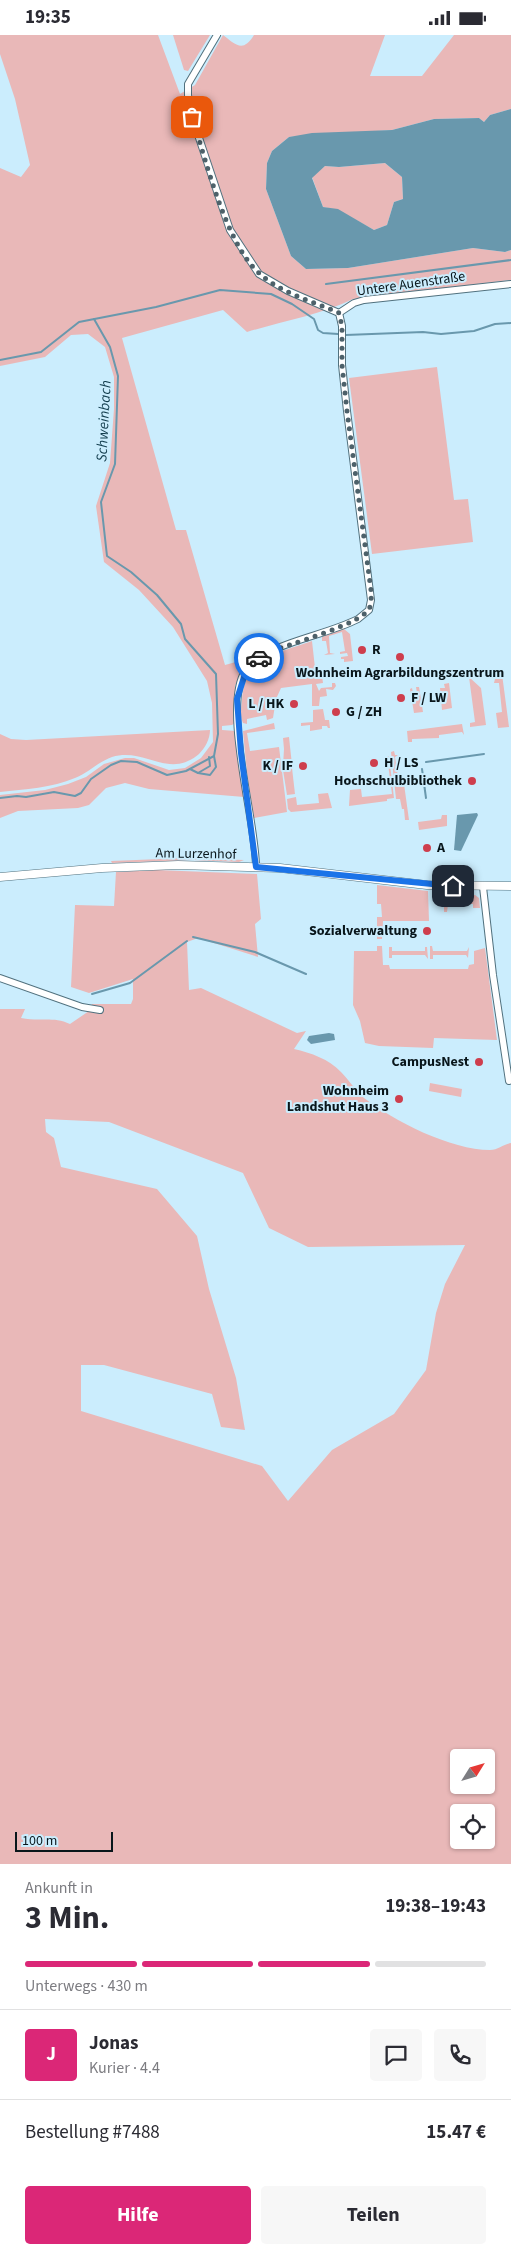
<!DOCTYPE html>
<html lang="de">
<meta charset="utf-8">
<style>
:root{--surface:#fff;--page:#f7f7f7;--text:#2b2b33;--muted:#7c7c81;--line:#e1e1e2;--accent:#db2777}
body{margin:0;font-family:"Source Sans 3",sans-serif;background:var(--page);color:var(--text);height:100vh;display:flex;flex-direction:column;font-size:19px;white-space:nowrap}
*{box-sizing:border-box;margin:0}
p{font-size:16px;color:var(--muted)}
.icon{flex:none;width:28px;height:28px;fill:none;stroke:currentColor;stroke-width:2;stroke-linecap:round;stroke-linejoin:round}
.map{position:relative;height:1829px;overflow:hidden}
.sheet{display:flex;flex-direction:column;background:var(--surface);flex:1}
.sheet>*{flex:none}
.needle{width:32px;rotate:53deg}
.fabs{position:absolute;left:450px;top:1714px;display:grid;gap:10px}
.fabs a{display:grid;place-items:center;width:45px;height:45px;border-radius:5px;background:var(--surface);box-shadow:0 1px 4px #0004;font-size:25px}
.scale{position:absolute;left:15px;bottom:12px;width:98px;box-sizing:border-box;padding-left:5px;border:2px solid #09161b;border-top:0;font-size:14px;line-height:18px;white-space:nowrap;color:#09161b;-webkit-text-stroke:4px #cbedfd;paint-order:stroke}
.pin{position:absolute;display:grid;place-items:center;width:42px;height:42px;color:#fff;margin:-21px;border-radius:10px;box-shadow:0 2px 8px #0006}
.courier{position:absolute;display:grid;place-items:center;width:50px;height:50px;margin:-25px;border:4px solid #1a73e8;border-radius:50%;background:#fff;color:#222;box-shadow:0 1px 6px #0007}
.headline em{font-style:normal;font-weight:700}
.headline div{display:flex;flex-direction:column-reverse}
.headline{display:flex;align-items:center;justify-content:space-between;height:85px;padding:0 25px}
h1{font-size:32px;font-weight:700;line-height:38px}
.bar{display:grid;grid-template-columns:repeat(4,1fr);gap:8px 5px;align-content:center;height:60px;padding:0 25px}
.bar i{height:6px;border-radius:4px;background:var(--line)}
.bar .on{background:var(--accent)}
.bar p{grid-column:span 4}
.line{display:flex;align-items:center;gap:12px;padding:0 25px;border-top:1px solid var(--line)}
.line div{flex:1}
.round{display:grid;place-items:center;flex:none;width:52px;height:52px;border-radius:5px;background:var(--page)}
.primary-button{display:flex;gap:10px;margin-top:auto;padding:10px 25px}
.primary-button a{flex:1;height:58px;border-radius:5px;background:var(--accent);color:#fff;font-size:20px;font-weight:700;line-height:58px;text-align:center}
.primary-button a+a{background:var(--page);color:var(--text)}
.status{display:flex;justify-content:space-between;align-items:center;height:35px;padding:0 25px;background:var(--surface);direction:ltr}
.status svg{height:14px;fill:currentColor}
.map>svg:first-child{display:block}
</style>
<div class="status"><b>19:35</b><svg viewBox="0 0 49 12"><path d="M0 12V9h3v3zM5 12V6h3v6zM10 12V3h3v9zM15 12V0h3v12zM26 1h20v11H26zM47 4h2v5h-2z"/></svg></div>
<div class="map">
<svg width="511" height="1829" viewBox="0 0 511 1829">
<rect width="100%" height="100%" fill="#cbedfd"/>
<!-- green -->
<g fill="#e9b8b8" fill-rule="evenodd">
<path d="M0,0H158L180,59L195,50L223,0C236,10 243,18 254,0H385L370,41H422L454,0H511V74L490,80L484,87L479,83L434,84L392,95L289,102L272,116L267,128L266,154L291,221L306,234L348,233L473,213L505,217L511,215V245L353,264C320,280 283,286 247,297L223,275L122,303L176,495H186L225,630L243,625L245,627L235,651L236,687L232,690L222,691V695L236,696L244,762L149,754L125,748L106,753L89,770L78,773L18,776L0,783V760L45,755L68,749L86,742L104,729L125,723H134L169,735L185,733L201,723L213,707L212,668L207,646L173,592L139,555L104,527L96,471L110,428L114,374V342L105,312L88,299L71,300L45,322L0,331V133L21,142L30,130L15,64L0,19Z"/>
<polygon points="173,0 210,0 188,36 184,35"/>
<polygon points="385,128 402,142 403,164 394,167 387,190 374,195 338,175 323,172 312,142 325,131 339,132"/>
<polygon points="437,332 454,465 468,464 473,507 372,519 349,343"/>
<polygon points="344,594 350,599 353,626 344,627 344,624 341,624 341,622 348,621 347,618 340,619 340,617 345,616 342,597 329,601 330,618 335,619 324,620 328,618 326,606 322,606 322,602"/>
<path d="M312,606L316,642L322,641L323,648L316,649L319,656L321,653L332,652V648H335L336,651L333,655L326,654L327,661L320,662L319,671H312V649L281,653L276,664L273,683L267,685L266,680L247,684V689L243,688C240,682 241,673 242,665C244,622 279,618 312,606Z"/>
<polygon points="502,639 509,692 498,693 496,678 502,677 499,648 494,648 496,640"/>
<polygon points="469,642 481,653 486,690 470,692 470,688 475,687"/>
<polygon points="449,648 452,673 442,675 440,653 445,653 444,649"/>
<polygon points="416,652 419,652 423,677 414,678 410,654 412,653 413,658 417,658"/>
<polygon points="323,674 325,685 329,685 330,693 328,693 327,691 322,691 322,694 310,696 310,690 301,691 301,688 313,687 313,675"/>
<polygon points="274,688 275,694 247,698 250,716 279,712 287,777 254,783 247,737 243,696"/>
<polygon points="462,689 464,700 462,697 439,700 439,703 412,704 412,707 408,707 407,696"/>
<path d="M210,695C210,704 205,713 199,719C168,745 146,712 112,722C98,727 88,738 75,743C52,753 25,754 0,757V699L11,704L26,705Z"/>
<polygon points="289,702 292,730 283,731 284,714 283,703"/>
<polygon points="394,716 395,720 398,720 395,722 399,749 404,749 409,785 405,785 404,774 402,774 400,764 396,764 391,717"/>
<polygon points="387,721 389,721 394,763 387,764 387,766 349,771 350,755 361,754 362,762 392,759"/>
<polygon points="292,733 295,759 287,760 283,735"/>
<polygon points="328,758 332,773 291,777 288,774 287,764 296,762 297,770 319,768 318,759"/>
<polygon points="442,780 447,780 447,791 419,795 418,787 441,784"/>
<polygon points="186,823 244,825 239,827 192,825 112,828 111,826"/>
<path d="M157,835L257,839L261,884L255,889L258,922L198,903L187,907L189,955L201,953L297,998L306,996L294,1014C311,1018 329,1024 341,1037C349,1045 356,1056 364,1063C394,1086 451,1115 490,1115C498,1115 503,1109 511,1108V1829H0V974H25L21,983C40,987 53,981 70,989L89,976L92,969H131L133,964V944L89,958L71,952L75,870L114,871L116,837ZM45,1084L109,1087L243,1138L269,1193L308,1212L465,1210L445,1249L436,1278L426,1335L394,1379L332,1415L288,1466L262,1431L81,1376V1330H104L212,1359L221,1392L245,1395L236,1343L209,1254L197,1201L157,1154L61,1132L54,1103L46,1097ZM459,1722H486V1750H459ZM459,1778H486V1805H459Z"/>
<polygon points="377,850 428,856 429,886 383,886 382,904 377,904 377,882 382,882 381,869 377,869"/>
<polygon points="444,858 475,860 479,863 480,873 473,873 473,869 448,869 447,877 444,877"/>
<polygon points="377,911 382,911 383,930 389,930 390,934 468,934 469,930 474,929 474,916 485,913 497,1005 434,1003 433,1013 379,1011 365,1008 360,986 353,970 354,916 377,916"/>
<polygon points="430,911 432,911 433,916 467,916 469,912 468,923 466,920 433,920 433,924 430,924"/>
<polygon points="392,912 392,916 425,916 425,912 427,912 428,924 425,920 392,920 392,923 389,923 389,912"/>
<polygon points="430,1048 462,1054 461,1062 429,1056"/>
</g>
<!-- water -->
<g fill="#6998ad" fill-rule="evenodd">
<path d="M511,74V215L505,217L473,213L348,233L306,234L291,221L266,154L267,128L272,116L289,102L312,98L392,95L434,84L479,83L484,87L490,80ZM385,128L402,142L403,164L394,167L387,190L374,195L338,174L323,172L312,143L325,131L339,132Z"/>
<polygon points="477,778 478,780 461,816 454,815 457,780"/>
<polygon points="329,998 334,999 335,1005 311,1009 307,1005 309,1001"/>
</g>
<g fill="none" stroke-linecap="round" stroke-linejoin="round">
<!-- stream -->
<g stroke="#6998ad" stroke-width="2">
<polyline points="326,249 511,225"/>
<polyline points="346,300 423,297 441,299 474,296 495,289 511,288"/>
<polyline points="0,325 41,317 79,287 156,272 220,255 271,259 292,269 314,284 318,295 323,298 338,299"/>
<polyline points="426,727 484,719"/>
<polyline points="190,734 198,738 210,731 209,722"/>
<polyline points="422,734 426,763"/>
<polyline points="198,738 210,740 216,732 214,721"/>
<polyline points="0,763 17,761 26,762 54,757 75,761 81,758 91,744 111,730 121,726 137,727 167,740 186,736 214,721 218,699 216,639 185,604 181,589 157,560 131,537 107,521 101,467 115,429 118,341 110,312 94,284"/>
<polyline points="193,902 255,917 306,939"/>
<polyline points="92,959 130,948 187,906"/>
</g>
<defs>
<g id="minor">
<polyline points="217,0 188,49 188,60 192,82 230,195 259,239 288,256 339,278"/>
<polyline points="339,278 354,268 364,265 511,249"/>
<path d="M256,832C256,785 222,674 245,636C251,628 260,621 269,617C297,603 330,598 358,584L369,575L371,565L347,376L342,330V291L339,278"/>
<polyline points="483,852 493,940 509,1046"/>
<polyline points="0,943 82,972 100,975"/>
</g>
<polyline id="tertiary" points="0,842 102,833 178,830 280,833 427,850 511,851"/>
</defs>
<!-- minor casing -->
<use href="#minor" stroke="#51717e" stroke-width="8"/>
<!-- tertiary casing -->
<use href="#tertiary" stroke="#51717e" stroke-width="9"/>
<!-- minor -->
<use href="#minor" stroke="#fff" stroke-width="6"/>
<!-- tertiary -->
<use href="#tertiary" stroke="#fff" stroke-width="8"/>
</g>
<g fill="none" stroke-linecap="round" stroke-linejoin="round">
<!-- done -->
<path stroke="#4d616a" stroke-width="5" stroke-dasharray="0 9" d="M192,82C206,125 226,210 260,239C282,259 313,266 339,278L342,291V330L347,376L371,555C371,561 372,569 369,574C361,589 287,610 269,617L259,623"/>
<!-- route -->
<polyline stroke="#1a73e8" stroke-width="6" points="259,623 246,636 237,664 241,718 256,832 453,851"/>
</g>
<!-- markers -->
<g fill="#ce3e4d" stroke="#cbedfd" stroke-width="2">
<circle cx="362" cy="615" r="5"/>
<circle cx="400" cy="622" r="5"/>
<circle cx="401" cy="663" r="5"/>
<circle cx="294" cy="669" r="5"/>
<circle cx="336" cy="677" r="5"/>
<circle cx="374" cy="728" r="5"/>
<circle cx="303" cy="731" r="5"/>
<circle cx="472" cy="746" r="5"/>
<circle cx="427" cy="813" r="5"/>
<circle cx="427" cy="896" r="5"/>
<circle cx="479" cy="1027" r="5"/>
<circle cx="399" cy="1064" r="5"/>
</g>
<g text-anchor="middle" dominant-baseline="central" stroke-width="4" stroke-linejoin="round" paint-order="stroke">
<!-- street labels -->
<g font-size="14" fill="#09161b" stroke="#cbedfd">
<text transform="translate(411 249) rotate(-8)">Untere Auenstraße</text>
<text transform="translate(196 819) rotate(1)">Am Lurzenhof</text>
</g>
<!-- poi labels -->
<g font-size="14" font-weight="bold" fill="#09161b" stroke="#cbedfd" text-anchor="end">
<text x="372" y="615" text-anchor="start">R</text>
<text x="400" y="638" text-anchor="middle">Wohnheim Agrarbildungszentrum</text>
<text x="411" y="663" text-anchor="start">F / LW</text>
<text x="284" y="669">L / HK</text>
<text x="346" y="677" text-anchor="start">G / ZH</text>
<text x="384" y="728" text-anchor="start">H / LS</text>
<text x="293" y="731">K / IF</text>
<text x="462" y="746">Hochschulbibliothek</text>
<text x="437" y="813" text-anchor="start">A</text>
<text x="417" y="896">Sozialverwaltung</text>
<text x="469" y="1027">CampusNest</text>
<text x="389" y="1056">Wohnheim<tspan x="389" dy="16">Landshut Haus 3</tspan></text>
</g>
<!-- water labels -->
<g font-size="15" font-style="italic" fill="#123d4d" stroke="#cbedfd">
<text transform="translate(104 386) rotate(-87)">Schweinbach</text>
</g>
</g>
</svg>
<div class="fabs">
<a><svg class="needle" viewBox="-14 -14 28 28"><path d="M0-13l5 13h-10z" fill="#e53935"/><path d="M0 13l5-13h-10z" fill="#7c7c81"/></svg></a>
<a><svg class="icon" aria-label="locate" viewBox="0 0 24 24"><circle cx="12" cy="12" r="6"/><path d="M12 2v4M12 18v4M2 12h4M18 12h4"/></svg></a>
</div>
<div class="scale">100 m</div>
<div class="pin" style="left:192px;top:82px;background:#ea580c"><svg class="icon" aria-label="bag" viewBox="0 0 24 24"><path d="M5 8h14l-1 12H6zM9 8a3 3 0 0 1 6 0"/></svg></div>
<div class="pin" style="left:453px;top:851px;background:#1f2937"><svg class="icon" aria-label="home" viewBox="0 0 24 24"><path d="M3 11l9-7 9 7M6 9v11h12V9"/></svg></div>
<div class="courier" style="left:259px;top:623px"><svg class="icon" aria-label="car" viewBox="0 0 24 24"><path d="M5 17H2v-5l4-1 3-4h7l3 4 3 1v5h-3M9 17h6M6 11h13"/><circle cx="7" cy="17" r="2"/><circle cx="17" cy="17" r="2"/></svg></div>
</div>
<section class="sheet">
<div class="headline"><div><h1>3 Min.</h1><p>Ankunft in</p></div><em>19:38–19:43</em></div>
<div class="bar"><i class="on"></i><i class="on"></i><i class="on"></i><i></i><p>Unterwegs · 430 m</p></div>
<div class="line" style="height:90px"><b class="round" style="background:var(--accent);color:#fff">J</b><div><b>Jonas</b><p>Kurier · 4.4</p></div><a class="round"><svg class="icon" aria-label="chat" viewBox="0 0 24 24"><path d="M4 5h16v11H9l-5 4z"/></svg></a><a class="round"><svg class="icon" aria-label="phone" viewBox="0 0 24 24"><path d="M5 4h4l2 5-3 2q2 4 5 5l2-3 5 2v4C11 20 4 13 5 4z"/></svg></a></div>
<div class="line" style="height:65px"><div>Bestellung #7488</div><b>15.47 €</b></div>
<div class="primary-button"><a>Hilfe</a><a>Teilen</a></div>
</section>
